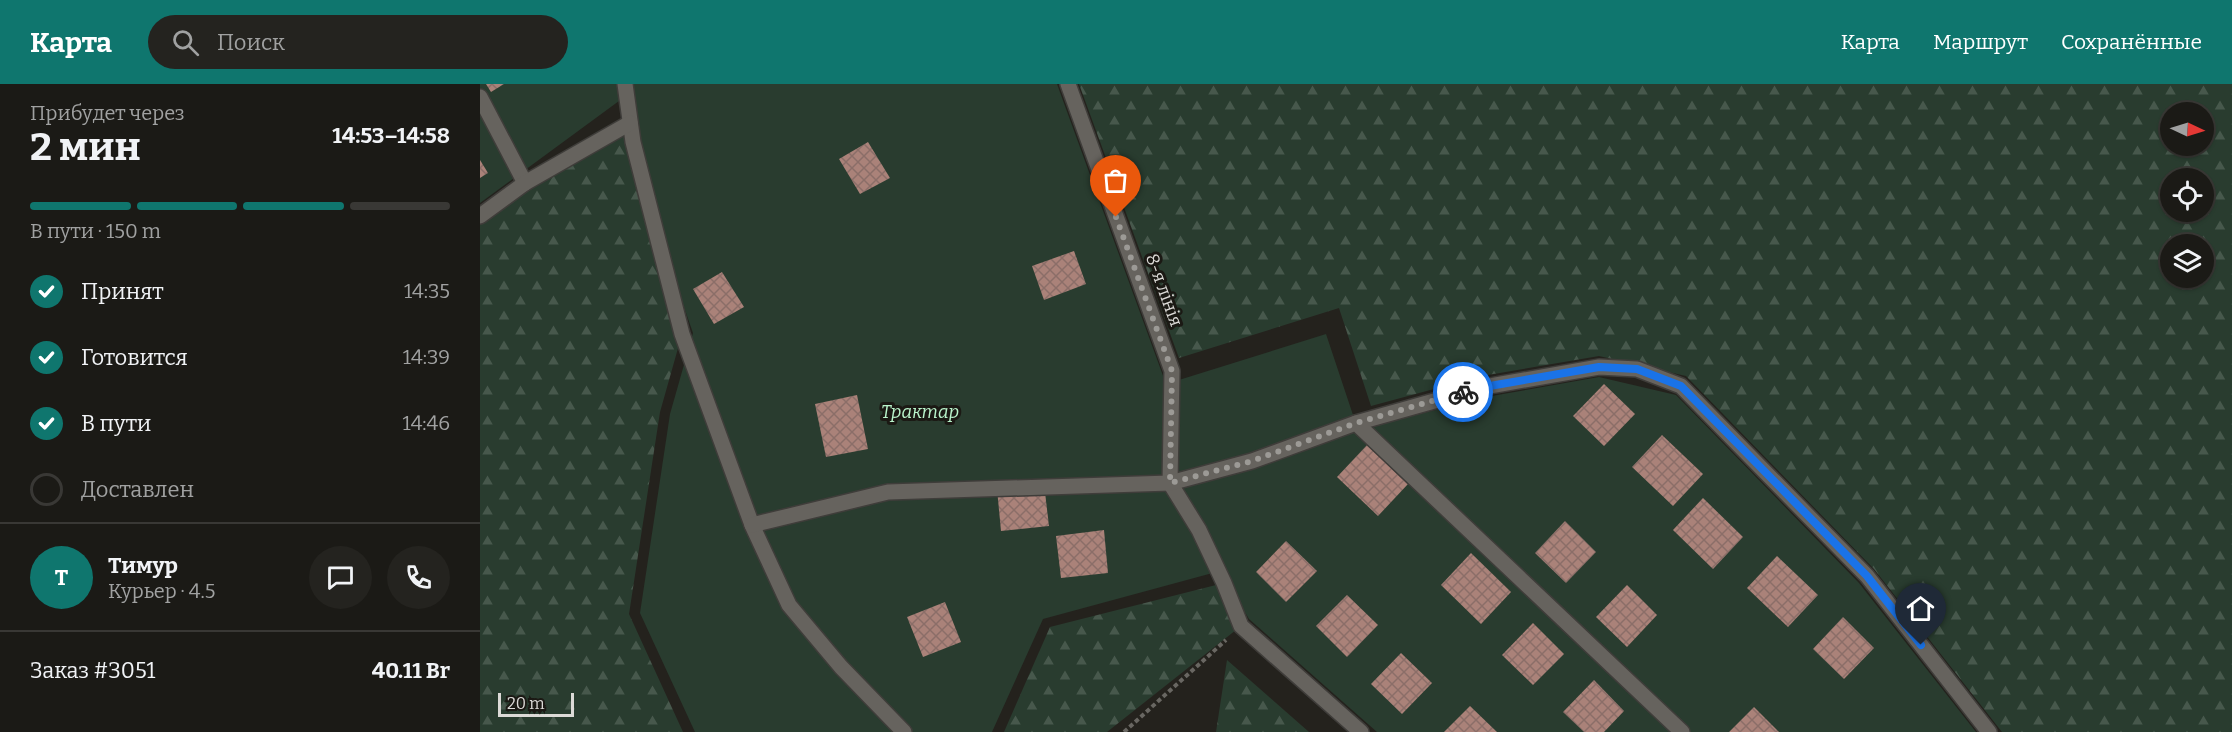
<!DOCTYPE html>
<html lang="ru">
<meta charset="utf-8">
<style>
:root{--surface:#1b1a16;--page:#24231f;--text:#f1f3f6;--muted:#a0a1a1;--line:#393835;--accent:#0f766e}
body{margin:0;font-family:Bitter,serif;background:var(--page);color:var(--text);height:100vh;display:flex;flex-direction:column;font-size:22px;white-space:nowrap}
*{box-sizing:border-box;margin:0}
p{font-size:20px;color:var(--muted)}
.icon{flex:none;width:33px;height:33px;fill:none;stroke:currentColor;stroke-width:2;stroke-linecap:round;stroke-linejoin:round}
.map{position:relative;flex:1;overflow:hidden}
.side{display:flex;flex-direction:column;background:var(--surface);width:480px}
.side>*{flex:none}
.needle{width:39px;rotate:94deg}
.fabs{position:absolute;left:1680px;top:18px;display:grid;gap:12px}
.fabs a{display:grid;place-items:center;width:54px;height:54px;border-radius:50%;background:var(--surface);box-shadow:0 2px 4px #0004,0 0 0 2px var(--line);font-size:30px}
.scale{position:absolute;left:18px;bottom:15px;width:76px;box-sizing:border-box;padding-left:6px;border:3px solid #dcdad7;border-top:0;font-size:16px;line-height:21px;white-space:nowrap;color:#dcdad7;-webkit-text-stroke:4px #1b1914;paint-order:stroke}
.pin{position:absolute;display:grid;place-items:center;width:51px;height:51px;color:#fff;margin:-62px -26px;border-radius:50% 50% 50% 0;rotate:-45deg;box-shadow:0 0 6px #0007}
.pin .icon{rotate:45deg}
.courier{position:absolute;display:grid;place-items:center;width:60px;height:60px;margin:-30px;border:4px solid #1a73e8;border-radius:50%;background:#fff;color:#222;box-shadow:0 2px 8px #0007}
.headline em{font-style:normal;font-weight:700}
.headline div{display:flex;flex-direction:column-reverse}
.headline{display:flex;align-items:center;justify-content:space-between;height:102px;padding:0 30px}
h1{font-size:39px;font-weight:700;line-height:45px}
.bar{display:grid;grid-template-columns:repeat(4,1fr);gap:9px 6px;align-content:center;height:72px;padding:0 30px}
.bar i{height:8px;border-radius:4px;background:var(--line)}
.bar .current{background:var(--accent)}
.bar p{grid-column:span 4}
.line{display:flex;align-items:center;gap:15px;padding:0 30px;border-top:2px solid var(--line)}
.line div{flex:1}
.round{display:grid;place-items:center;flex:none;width:63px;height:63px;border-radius:32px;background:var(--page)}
ol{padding:0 30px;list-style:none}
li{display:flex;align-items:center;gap:18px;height:66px}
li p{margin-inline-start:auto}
li .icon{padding:6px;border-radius:50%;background:var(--accent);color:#fff;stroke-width:4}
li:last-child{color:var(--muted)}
li i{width:33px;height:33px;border:3px solid var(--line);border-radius:50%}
header{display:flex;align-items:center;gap:36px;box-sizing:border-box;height:84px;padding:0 30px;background:var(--accent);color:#fff}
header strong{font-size:28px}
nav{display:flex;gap:33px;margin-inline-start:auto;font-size:21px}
.search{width:420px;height:54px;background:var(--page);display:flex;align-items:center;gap:15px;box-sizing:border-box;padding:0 21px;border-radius:33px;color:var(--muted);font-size:22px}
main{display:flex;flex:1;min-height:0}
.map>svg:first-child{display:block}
</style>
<header>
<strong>Карта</strong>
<div class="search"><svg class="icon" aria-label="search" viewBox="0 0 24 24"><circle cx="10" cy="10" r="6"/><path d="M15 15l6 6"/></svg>Поиск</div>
<nav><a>Карта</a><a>Маршрут</a><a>Сохранённые</a></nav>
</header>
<main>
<section class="side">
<div class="headline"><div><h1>2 мин</h1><p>Прибудет через</p></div><em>14:53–14:58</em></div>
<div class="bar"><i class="current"></i><i class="current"></i><i class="current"></i><i></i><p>В пути · 150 m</p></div>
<ol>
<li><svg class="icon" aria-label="check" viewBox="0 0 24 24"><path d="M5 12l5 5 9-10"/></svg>Принят<p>14:35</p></li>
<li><svg class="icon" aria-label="check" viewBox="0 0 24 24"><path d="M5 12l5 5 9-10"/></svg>Готовится<p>14:39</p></li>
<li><svg class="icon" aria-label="check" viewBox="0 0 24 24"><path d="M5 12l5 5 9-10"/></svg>В пути<p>14:46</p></li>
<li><i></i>Доставлен</li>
</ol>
<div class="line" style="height:108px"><b class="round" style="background:var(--accent);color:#fff">Т</b><div><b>Тимур</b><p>Курьер · 4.5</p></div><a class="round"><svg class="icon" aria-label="chat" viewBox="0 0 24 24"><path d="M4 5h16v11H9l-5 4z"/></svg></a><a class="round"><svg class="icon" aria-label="phone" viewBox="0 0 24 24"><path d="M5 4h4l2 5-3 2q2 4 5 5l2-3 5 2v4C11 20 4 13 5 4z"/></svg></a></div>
<div class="line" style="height:78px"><div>Заказ #3051</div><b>40.11 Br</b></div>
</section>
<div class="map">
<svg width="1752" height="648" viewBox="0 0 1752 648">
<defs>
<pattern id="forest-firs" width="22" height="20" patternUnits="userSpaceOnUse" patternTransform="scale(1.5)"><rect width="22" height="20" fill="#293c2f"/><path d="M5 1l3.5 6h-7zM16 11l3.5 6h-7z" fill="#47584c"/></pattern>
<pattern id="building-cross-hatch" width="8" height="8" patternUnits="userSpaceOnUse" patternTransform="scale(1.5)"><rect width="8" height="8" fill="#aa8279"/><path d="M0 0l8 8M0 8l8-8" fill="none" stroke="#8b6e68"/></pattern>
</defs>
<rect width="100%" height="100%" fill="#24221d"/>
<!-- green -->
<polygon fill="#293c2f" points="0,0 577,0 686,300 846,250 878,346 1006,313 1119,293 1196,311 1379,499 1496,648 897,648 769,535 740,487 563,535 512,648 215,648 160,529 190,330 213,249 144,51 139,17 0,119"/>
<!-- forest -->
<g fill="url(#forest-firs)" fill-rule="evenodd">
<path d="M599,0H1752V648H1522L1394,485L1206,292L1119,272L1002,292L891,322L859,224L699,274ZM1690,28H1724V62H1690ZM1690,94H1724V128H1690ZM1690,160H1724V194H1690Z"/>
<polygon points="150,39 202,250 180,328 149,530 203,648 0,648 0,132"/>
<polygon points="744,499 761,542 627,648 524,648 570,543"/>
<polygon points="747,576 829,648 736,648"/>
</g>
<!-- building -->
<g fill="url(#building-cross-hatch)">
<polygon points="6,0 24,0 11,8"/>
<polygon points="388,58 410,94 380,110 359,75"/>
<polygon points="0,76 8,89 0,94"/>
<polygon points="594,167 606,200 564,216 552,182"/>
<polygon points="242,188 264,223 234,240 213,205"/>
<polygon points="1124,300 1155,330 1124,362 1093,332"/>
<polygon points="377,311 388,365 346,373 335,320"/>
<polygon points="1182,351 1223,390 1193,422 1152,383"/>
<polygon points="887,361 928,400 898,432 857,393"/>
<polygon points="564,400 569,442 521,447 517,405"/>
<polygon points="1223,414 1263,453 1233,485 1193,446"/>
<polygon points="1085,437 1116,468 1086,499 1055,469"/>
<polygon points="624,446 628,489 581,494 576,452"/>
<polygon points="806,457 837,487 806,518 776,488"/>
<polygon points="991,469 1031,508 1001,540 961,501"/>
<polygon points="1297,472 1338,511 1308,543 1267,504"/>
<polygon points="1147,501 1177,531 1147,563 1116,533"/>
<polygon points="867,511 898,541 867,573 836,542"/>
<polygon points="465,518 481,558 443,573 427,533"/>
<polygon points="1363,533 1394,564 1364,595 1333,565"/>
<polygon points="1053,539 1084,570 1053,601 1022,571"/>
<polygon points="921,569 952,599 922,630 891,600"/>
<polygon points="1114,596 1144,627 1124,648 1104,648 1083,628"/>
<polygon points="990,622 1017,648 964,648"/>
<polygon points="1274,623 1299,648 1249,648"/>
</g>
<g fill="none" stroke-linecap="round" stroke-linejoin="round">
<defs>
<g id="minor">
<polyline points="145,0 153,58 202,250 272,441 309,521 361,583 424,648"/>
<polyline points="588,0 692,287 690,399"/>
<polyline points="0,13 45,99"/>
<polyline points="0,132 45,99 150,39"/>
<polyline points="876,339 1004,303 1119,283 1157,285 1201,302 1387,492 1509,648"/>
<polyline points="690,399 719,446 744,499 761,542 881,648"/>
<polyline points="272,441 408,408 690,399 772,377 876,339 1202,648"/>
</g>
</defs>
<!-- minor casing -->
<use href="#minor" stroke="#3f3d3a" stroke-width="18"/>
<!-- path -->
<polyline stroke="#696762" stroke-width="4" stroke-dasharray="4.5 3" stroke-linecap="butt" points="644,648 746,556"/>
<!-- minor -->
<use href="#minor" stroke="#66635e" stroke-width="15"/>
</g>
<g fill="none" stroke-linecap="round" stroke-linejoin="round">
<!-- done -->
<polyline stroke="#9c9a96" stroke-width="6" stroke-dasharray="0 10.8" points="636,133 692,287 690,399 772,377 876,339 983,308"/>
<!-- route -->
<polyline stroke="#1a73e8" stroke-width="8" points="983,308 1004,303 1119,283 1157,285 1201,302 1387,492 1441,561"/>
</g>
<g text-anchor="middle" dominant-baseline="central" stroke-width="6" stroke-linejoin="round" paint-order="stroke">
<!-- street labels -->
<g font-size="18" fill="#dcdad7" stroke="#1b1914">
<text transform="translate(684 206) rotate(70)">8-я лінія</text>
</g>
<!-- park labels -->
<g font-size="18" font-style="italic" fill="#baf5cc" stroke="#1b1914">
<text x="440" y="328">Трактар</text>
</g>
</g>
</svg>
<div class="fabs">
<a><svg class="needle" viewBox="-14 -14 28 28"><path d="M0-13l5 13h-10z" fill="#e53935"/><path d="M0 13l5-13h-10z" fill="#a0a1a1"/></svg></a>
<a><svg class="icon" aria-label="locate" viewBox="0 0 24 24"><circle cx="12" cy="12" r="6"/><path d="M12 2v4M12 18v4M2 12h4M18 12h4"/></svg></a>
<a><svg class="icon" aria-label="layers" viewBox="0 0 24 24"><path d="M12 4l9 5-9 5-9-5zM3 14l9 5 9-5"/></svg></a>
</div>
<div class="scale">20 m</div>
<div class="pin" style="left:636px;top:133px;background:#ea580c"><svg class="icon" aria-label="bag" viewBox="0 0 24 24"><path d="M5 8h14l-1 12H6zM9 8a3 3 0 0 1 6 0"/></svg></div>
<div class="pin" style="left:1441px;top:561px;background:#1f2937"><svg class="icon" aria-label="home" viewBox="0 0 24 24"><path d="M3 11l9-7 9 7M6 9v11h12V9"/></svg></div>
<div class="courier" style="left:983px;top:308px"><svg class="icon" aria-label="bike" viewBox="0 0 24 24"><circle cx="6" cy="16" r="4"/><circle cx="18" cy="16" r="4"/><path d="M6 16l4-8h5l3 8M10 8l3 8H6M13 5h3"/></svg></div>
</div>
</main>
